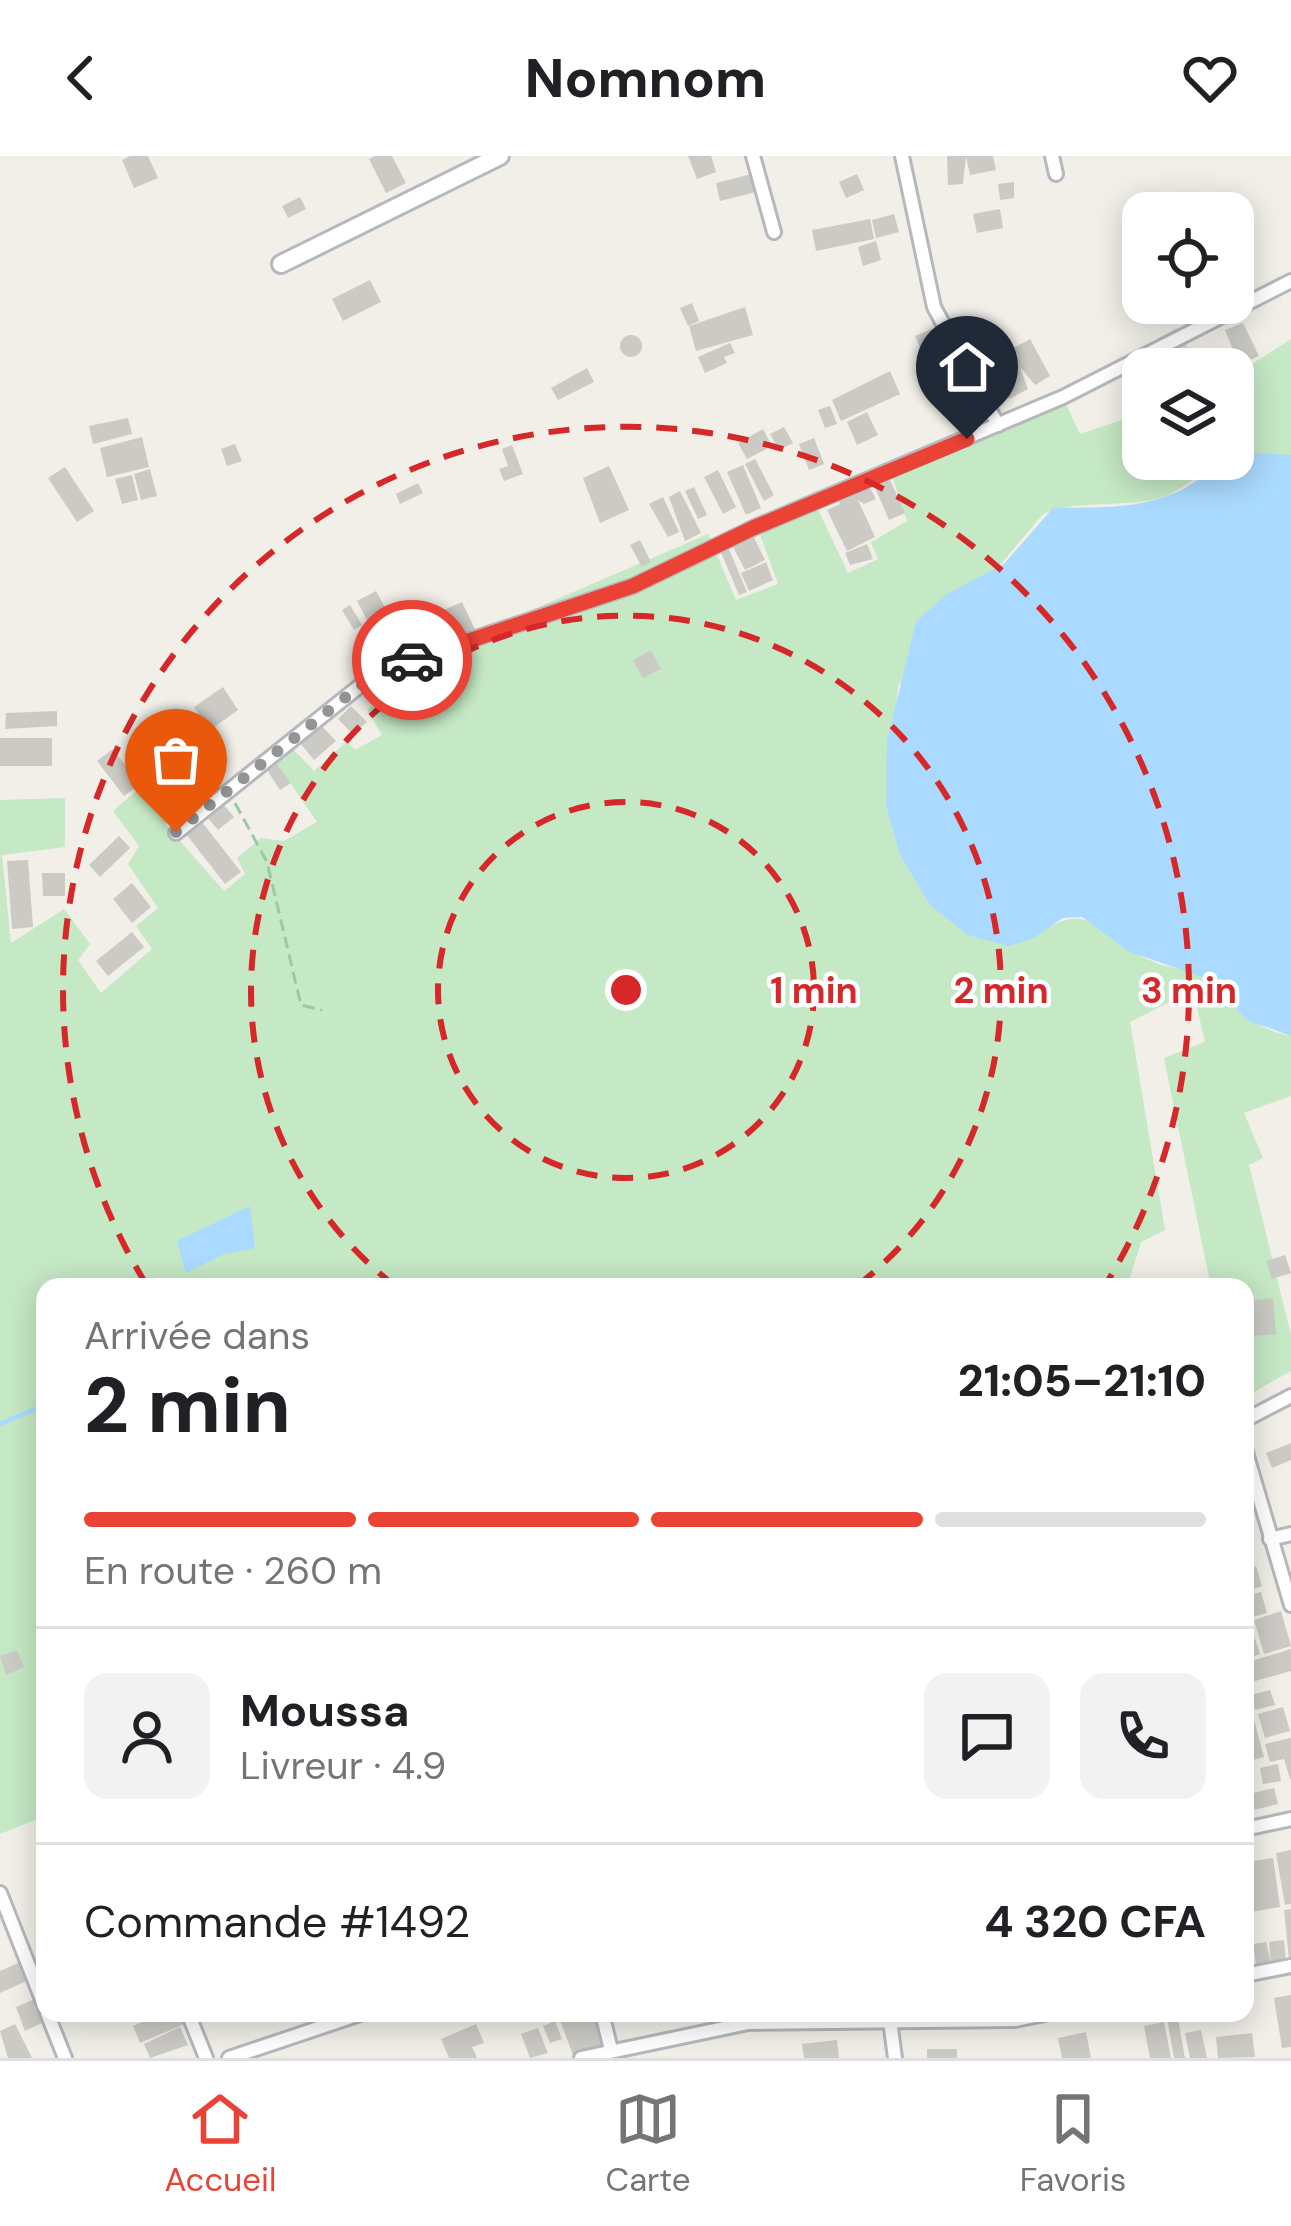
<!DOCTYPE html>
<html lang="fr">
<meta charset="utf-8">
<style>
:root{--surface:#fff;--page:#f2f2f2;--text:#202124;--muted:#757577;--line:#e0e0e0;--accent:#ea4335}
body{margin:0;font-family:"DM Sans",sans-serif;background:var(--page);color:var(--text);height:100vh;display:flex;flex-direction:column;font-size:45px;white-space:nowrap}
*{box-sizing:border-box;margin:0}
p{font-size:39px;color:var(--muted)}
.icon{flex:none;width:66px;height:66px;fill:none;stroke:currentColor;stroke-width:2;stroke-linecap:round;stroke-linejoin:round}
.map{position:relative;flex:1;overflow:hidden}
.drawer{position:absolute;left:36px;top:1122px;width:1218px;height:744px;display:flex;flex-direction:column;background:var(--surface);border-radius:24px;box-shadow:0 6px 30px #0003}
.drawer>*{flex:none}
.tools{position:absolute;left:1122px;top:36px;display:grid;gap:24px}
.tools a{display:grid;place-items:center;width:132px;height:132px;border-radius:24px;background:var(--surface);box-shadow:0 6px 30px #0003;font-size:60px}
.pin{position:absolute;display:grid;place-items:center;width:102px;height:102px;color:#fff;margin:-123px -51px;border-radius:50% 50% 50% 0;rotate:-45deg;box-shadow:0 0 12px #0007}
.pin .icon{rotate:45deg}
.courier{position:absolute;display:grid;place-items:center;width:120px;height:120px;margin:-60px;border:9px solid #ea4335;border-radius:50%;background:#fff;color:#222;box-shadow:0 3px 15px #0007}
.summary em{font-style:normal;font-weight:800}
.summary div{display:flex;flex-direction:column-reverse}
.summary{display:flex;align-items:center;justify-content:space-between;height:204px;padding:0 48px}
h1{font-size:78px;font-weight:800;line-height:90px}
.bar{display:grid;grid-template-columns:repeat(4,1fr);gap:18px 12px;align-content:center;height:144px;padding:0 48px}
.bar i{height:15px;border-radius:9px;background:var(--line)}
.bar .on{background:var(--accent)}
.bar p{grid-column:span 4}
.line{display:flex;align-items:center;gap:30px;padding:0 48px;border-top:3px solid var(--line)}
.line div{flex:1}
.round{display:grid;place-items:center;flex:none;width:126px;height:126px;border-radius:24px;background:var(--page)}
header{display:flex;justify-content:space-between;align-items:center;height:156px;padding:0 48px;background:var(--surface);font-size:54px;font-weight:800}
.menu{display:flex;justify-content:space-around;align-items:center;height:168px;border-top:3px solid var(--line);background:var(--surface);font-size:33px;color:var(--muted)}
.menu a{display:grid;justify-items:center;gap:6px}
.menu .on{color:var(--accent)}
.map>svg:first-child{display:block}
</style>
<header><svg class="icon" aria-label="back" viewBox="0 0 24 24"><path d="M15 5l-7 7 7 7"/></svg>Nomnom<svg class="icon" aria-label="heart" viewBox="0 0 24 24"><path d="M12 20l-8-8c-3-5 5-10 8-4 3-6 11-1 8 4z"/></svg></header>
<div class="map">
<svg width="1291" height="1902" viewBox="0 0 1291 1902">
<rect width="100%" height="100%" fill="#f1efe8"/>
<!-- green -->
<g fill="#c5e8c5">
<path d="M1176,172L1201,213H1143V303H1224C1199,314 1185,336 1157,343C1125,351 1066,344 1042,359L898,530L886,650L900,699L930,749L1032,783C1093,735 1100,784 1154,806C1172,814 1190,811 1207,824C1235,847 1252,874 1291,880V940L1244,957L1263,1002L1249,1009L1291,1179V1215L1245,1241V1131H1211L1164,902L1205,886L1193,834L1130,866L1165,1074L1141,1086L1127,1131H45V1660L0,1678V644L65,642V691L2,699L11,787L64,753L90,788L78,804L101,837L152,793L136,770L158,752L128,708L139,690L113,655L155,619L177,658L165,668L224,735L245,718L237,702L261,682L284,685L317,666L274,603L292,592L314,615L347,585L355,594L382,579L367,554L444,492L708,378L736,444L778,428L756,368L814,345L848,417L878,403L871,386L907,365L889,311L1059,233L1080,278L1128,262L1121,205Z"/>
<polygon points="1291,183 1291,299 1233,299 1233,220"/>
</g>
<!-- water -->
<g fill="#aadaff">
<path d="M1254,297L1291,299V880L1247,864L1205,822L1130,796L1082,761L1063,762L1032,783L1008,790L968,779L930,749L900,699L886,650L887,585L916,466L945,439L1004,408L1053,352C1096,351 1144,354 1183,333C1214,316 1217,301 1254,297Z"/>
<polygon points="250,1050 255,1092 224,1098 186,1117 177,1085"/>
</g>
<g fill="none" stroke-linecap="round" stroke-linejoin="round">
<!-- stream -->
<polyline stroke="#aadaff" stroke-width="4.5" points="0,1268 45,1249"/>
</g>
<!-- building -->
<g fill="#cccac5">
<polygon points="130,0 148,0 158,22 134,32 122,4"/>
<polygon points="375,0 392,0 406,27 386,37 369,3"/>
<polygon points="688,0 711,0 716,16 697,23"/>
<polygon points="947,0 966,0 963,28 948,29"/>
<polygon points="966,0 993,0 996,14 970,19"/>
<polygon points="759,16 764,34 720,45 716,27"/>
<polygon points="857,18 864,34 846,42 839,26"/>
<polygon points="1014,26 1014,42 1000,44 998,28"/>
<polygon points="300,41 306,53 288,62 282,50"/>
<polygon points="1000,53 1003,72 977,77 973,58"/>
<polygon points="894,58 899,76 876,82 872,64"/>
<polygon points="870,63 874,83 816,95 812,74"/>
<polygon points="876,85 881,104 863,110 858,91"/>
<polygon points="370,124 381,146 343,165 332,143"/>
<polygon points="692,147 699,165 688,170 680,152"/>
<polygon points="745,151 753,179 696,195 689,170"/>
<polygon points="1243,167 1259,200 1239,209 1225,174"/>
<polygon points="939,170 943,182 925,189 922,196 915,180"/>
<polygon points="970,170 984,187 969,194 960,175"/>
<circle cx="631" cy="190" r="11"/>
<polygon points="1030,183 1050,220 1035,229 1020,211 1028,233 1009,243 988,206"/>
<polygon points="730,187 735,197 724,201 727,207 705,217 698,201"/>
<circle cx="943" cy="211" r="12"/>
<polygon points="587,212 594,226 558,244 551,232"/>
<polygon points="890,215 900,238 841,265 832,244"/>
<polygon points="970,239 980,258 962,266 953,247"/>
<polygon points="830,250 837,268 825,272 818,254"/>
<polygon points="867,256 878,279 857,289 847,266"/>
<polygon points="128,262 132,278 93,288 89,270"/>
<polygon points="784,271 793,287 779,294 770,278"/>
<polygon points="763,273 772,290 747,303 738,287"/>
<polygon points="142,281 149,311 107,321 100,292"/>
<polygon points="814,282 824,308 809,314 799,288"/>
<polygon points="235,288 242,305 227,310 221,293"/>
<polygon points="512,289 523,318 504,325 499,313 508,310 502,293"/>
<polygon points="755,303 774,339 764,345 745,308"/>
<polygon points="743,309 761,352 746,359 727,316"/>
<polygon points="609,310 629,354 600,367 583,322"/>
<polygon points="65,311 94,355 77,366 48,322"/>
<polygon points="150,313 157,340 141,344 134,318"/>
<polygon points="885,313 905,357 889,364 870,320"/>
<polygon points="718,314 736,351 723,358 704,321"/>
<polygon points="132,319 138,344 122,348 115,323"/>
<polygon points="866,325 876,343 864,348 858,344 875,381 847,395 827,354 840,348 836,340"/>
<polygon points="418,327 423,337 400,348 396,338"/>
<polygon points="694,331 707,359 698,363 685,335"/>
<polygon points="680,335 701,377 685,385 669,341"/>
<polygon points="663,341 679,376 668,381 649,348"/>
<polygon points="748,369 765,404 745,414 727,379"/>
<polygon points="640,384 651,406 642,411 630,389"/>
<polygon points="867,388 873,403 850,409 845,397"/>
<polygon points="728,391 747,436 739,439 720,394"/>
<polygon points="766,406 773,424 749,435 741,417"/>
<polygon points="376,435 399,478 381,487 384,474 374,463 368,466 357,445"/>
<polygon points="462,446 480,484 462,493 444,454"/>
<polygon points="350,449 362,469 354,474 342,454"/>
<polygon points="651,494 661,513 643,522 633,504"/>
<polygon points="223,531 238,554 210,574 194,551"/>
<polygon points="351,550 367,566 353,578 338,563"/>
<polygon points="57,555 57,570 5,573 6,557"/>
<polygon points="321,569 336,585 314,604 300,587"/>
<rect x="0" y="582" width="52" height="28"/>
<polygon points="212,589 224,605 209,616 197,601"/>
<polygon points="113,593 140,628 124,640 97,605"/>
<polygon points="277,608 291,627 280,634 267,614"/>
<polygon points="222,647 234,661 218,674 207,661"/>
<polygon points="202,666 241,716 225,728 186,678"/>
<polygon points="119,680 130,692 100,721 89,709"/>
<polygon points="28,704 33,771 12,773 7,705"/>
<polygon points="42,717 65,717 65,740 43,740"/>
<polygon points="132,727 151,751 132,767 113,743"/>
<polygon points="132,776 144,791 108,820 96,805"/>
<polygon points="1285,1099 1291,1117 1272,1123 1266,1105"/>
<polygon points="1273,1142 1276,1178 1252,1180 1248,1145"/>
<polygon points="1291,1287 1291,1304 1272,1312 1266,1297"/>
<polygon points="1256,1410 1262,1430 1245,1436 1245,1414"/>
<polygon points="1261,1436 1267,1457 1245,1463 1245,1440"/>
<polygon points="1281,1455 1291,1490 1264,1498 1254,1464"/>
<polygon points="1249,1465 1260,1498 1245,1503 1245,1467"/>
<polygon points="1291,1493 1291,1515 1245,1528 1245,1507"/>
<polygon points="17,1494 24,1511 6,1519 0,1500"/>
<polygon points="1270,1534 1275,1549 1255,1554 1251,1539"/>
<polygon points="1283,1551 1290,1575 1265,1582 1258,1558"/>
<polygon points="1254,1564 1264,1601 1245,1606 1245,1566"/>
<polygon points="1291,1582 1291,1623 1290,1623 1284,1603 1270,1606 1265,1588"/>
<polygon points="1278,1608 1281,1625 1263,1628 1260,1612"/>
<polygon points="1274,1632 1278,1648 1245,1656 1245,1639"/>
<polygon points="1291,1694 1291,1748 1285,1749 1276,1697"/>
<polygon points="1273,1702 1280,1751 1245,1757 1245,1706"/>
<polygon points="1291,1753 1291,1803 1289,1803 1284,1754"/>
<polygon points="1284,1784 1286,1806 1256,1809 1253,1788 1266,1786 1271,1807 1269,1786"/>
<polygon points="25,1804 33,1822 0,1837 0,1815"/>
<polygon points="1291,1839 1291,1891 1282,1892 1274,1842"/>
<polygon points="35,1843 44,1866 25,1875 16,1851"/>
<polygon points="163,1857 183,1857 187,1867 140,1887 133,1870"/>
<polygon points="580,1857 599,1857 611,1891 574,1902 560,1864"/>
<polygon points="1166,1857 1177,1857 1185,1902 1174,1902"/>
<polygon points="555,1865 562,1883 550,1887 543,1870"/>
<polygon points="1164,1866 1171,1902 1150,1902 1144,1870"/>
<polygon points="15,1868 32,1902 8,1902 0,1875"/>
<polygon points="476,1868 484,1887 472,1891 477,1902 449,1902 441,1883"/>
<polygon points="180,1871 188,1889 150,1902 144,1888"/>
<polygon points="538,1872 548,1897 530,1902 521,1878"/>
<polygon points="1201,1874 1207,1902 1190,1902 1185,1877"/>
<polygon points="1086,1876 1091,1902 1062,1902 1058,1882"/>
<polygon points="1252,1877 1255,1901 1218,1902 1216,1881"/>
<polygon points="837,1884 839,1902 804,1902 802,1888"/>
<rect x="927" y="1893" width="30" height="9"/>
</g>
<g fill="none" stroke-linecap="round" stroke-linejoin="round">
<defs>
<g id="minor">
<polyline points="753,0 774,76"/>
<polyline points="902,0 934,151 998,269"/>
<polyline points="1052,0 1056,18"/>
<polyline points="176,677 361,529 416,502 633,430 753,372 1063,241 1291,125"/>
<polyline points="1245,1264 1291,1240"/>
<polyline points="1245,1293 1291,1449"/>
<polyline points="1270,1383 1291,1378"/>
<polyline points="1245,1673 1291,1663"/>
<polyline points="0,1737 45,1851"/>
<polyline points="1245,1819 1291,1810"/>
<polyline points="47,1857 65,1902"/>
<polyline points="188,1857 206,1902"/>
<polyline points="602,1857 611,1894"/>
<polyline points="889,1857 895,1902"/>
<polyline points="229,1902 363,1857"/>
<polyline points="581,1902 748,1867 1015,1864 1049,1857"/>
</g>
<polyline id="tertiary" points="281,108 500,0"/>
</defs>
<!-- minor casing -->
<use href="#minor" stroke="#b5b8bc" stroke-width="18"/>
<!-- tertiary casing -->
<use href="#tertiary" stroke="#b5b8bc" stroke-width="22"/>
<!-- path -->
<polyline stroke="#9cc7a9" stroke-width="3" stroke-dasharray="12 6" stroke-linecap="butt" points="235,647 267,706 301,849 322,854"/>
<!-- minor -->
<use href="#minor" stroke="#fff" stroke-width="12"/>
<!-- tertiary -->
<use href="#tertiary" stroke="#fff" stroke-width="16"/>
</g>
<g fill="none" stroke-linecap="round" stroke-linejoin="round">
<!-- done -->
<polyline stroke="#929495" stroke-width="12" stroke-dasharray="0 21.6" points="176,676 361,529 412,504"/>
<!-- route -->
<polyline stroke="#ea4335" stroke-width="15" points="412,504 633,430 753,372 967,283"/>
</g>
<!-- distance rings -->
<g fill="none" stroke="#d62828" stroke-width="6" stroke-dasharray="21 15">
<circle cx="626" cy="834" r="188"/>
<path d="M395 1130A375 375 0 1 1 857 1130"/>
<path d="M146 1128A563 563 0 1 1 1106 1128"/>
</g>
<circle cx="626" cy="834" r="18" fill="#d62828" stroke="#fff" stroke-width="6"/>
<g font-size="36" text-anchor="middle" font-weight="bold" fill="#d62828" stroke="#fff" stroke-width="9" stroke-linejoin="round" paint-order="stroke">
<text x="814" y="847">1 min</text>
<text x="1001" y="847">2 min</text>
<text x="1189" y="847">3 min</text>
</g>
</svg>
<div class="tools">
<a><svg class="icon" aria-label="locate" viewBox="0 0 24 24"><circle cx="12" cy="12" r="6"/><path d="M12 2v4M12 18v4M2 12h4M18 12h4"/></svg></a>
<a><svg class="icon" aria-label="layers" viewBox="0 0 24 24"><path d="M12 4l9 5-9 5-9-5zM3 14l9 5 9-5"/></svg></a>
</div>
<div class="pin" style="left:176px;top:676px;background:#ea580c"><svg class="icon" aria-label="bag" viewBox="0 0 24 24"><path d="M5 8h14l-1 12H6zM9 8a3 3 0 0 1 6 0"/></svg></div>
<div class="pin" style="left:967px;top:283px;background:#1f2937"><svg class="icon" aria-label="home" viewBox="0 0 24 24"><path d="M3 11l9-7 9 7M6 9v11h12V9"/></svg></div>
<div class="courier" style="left:412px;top:504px"><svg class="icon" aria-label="car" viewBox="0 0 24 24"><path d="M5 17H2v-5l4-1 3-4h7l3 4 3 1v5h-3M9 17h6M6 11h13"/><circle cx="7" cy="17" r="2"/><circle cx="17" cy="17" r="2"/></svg></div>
<section class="drawer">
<div class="summary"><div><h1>2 min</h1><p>Arrivée dans</p></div><em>21:05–21:10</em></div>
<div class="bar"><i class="on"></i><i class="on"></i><i class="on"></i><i></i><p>En route · 260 m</p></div>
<div class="line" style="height:216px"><a class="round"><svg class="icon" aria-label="person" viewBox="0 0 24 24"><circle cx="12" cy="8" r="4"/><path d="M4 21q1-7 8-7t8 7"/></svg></a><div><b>Moussa</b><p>Livreur · 4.9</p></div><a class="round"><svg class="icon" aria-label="chat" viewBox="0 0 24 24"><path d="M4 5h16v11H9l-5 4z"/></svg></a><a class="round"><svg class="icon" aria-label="phone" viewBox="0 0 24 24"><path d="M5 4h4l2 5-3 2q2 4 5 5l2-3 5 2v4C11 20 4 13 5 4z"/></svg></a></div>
<div class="line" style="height:156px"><div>Commande #1492</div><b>4 320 CFA</b></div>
</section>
</div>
<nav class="menu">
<a class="on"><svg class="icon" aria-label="home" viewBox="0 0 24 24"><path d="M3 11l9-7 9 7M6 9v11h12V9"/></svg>Accueil</a>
<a><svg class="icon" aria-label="map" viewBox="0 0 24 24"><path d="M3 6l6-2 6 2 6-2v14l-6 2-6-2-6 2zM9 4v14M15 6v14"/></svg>Carte</a>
<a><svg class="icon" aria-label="saved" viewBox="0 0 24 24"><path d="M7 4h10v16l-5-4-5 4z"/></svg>Favoris</a>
</nav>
